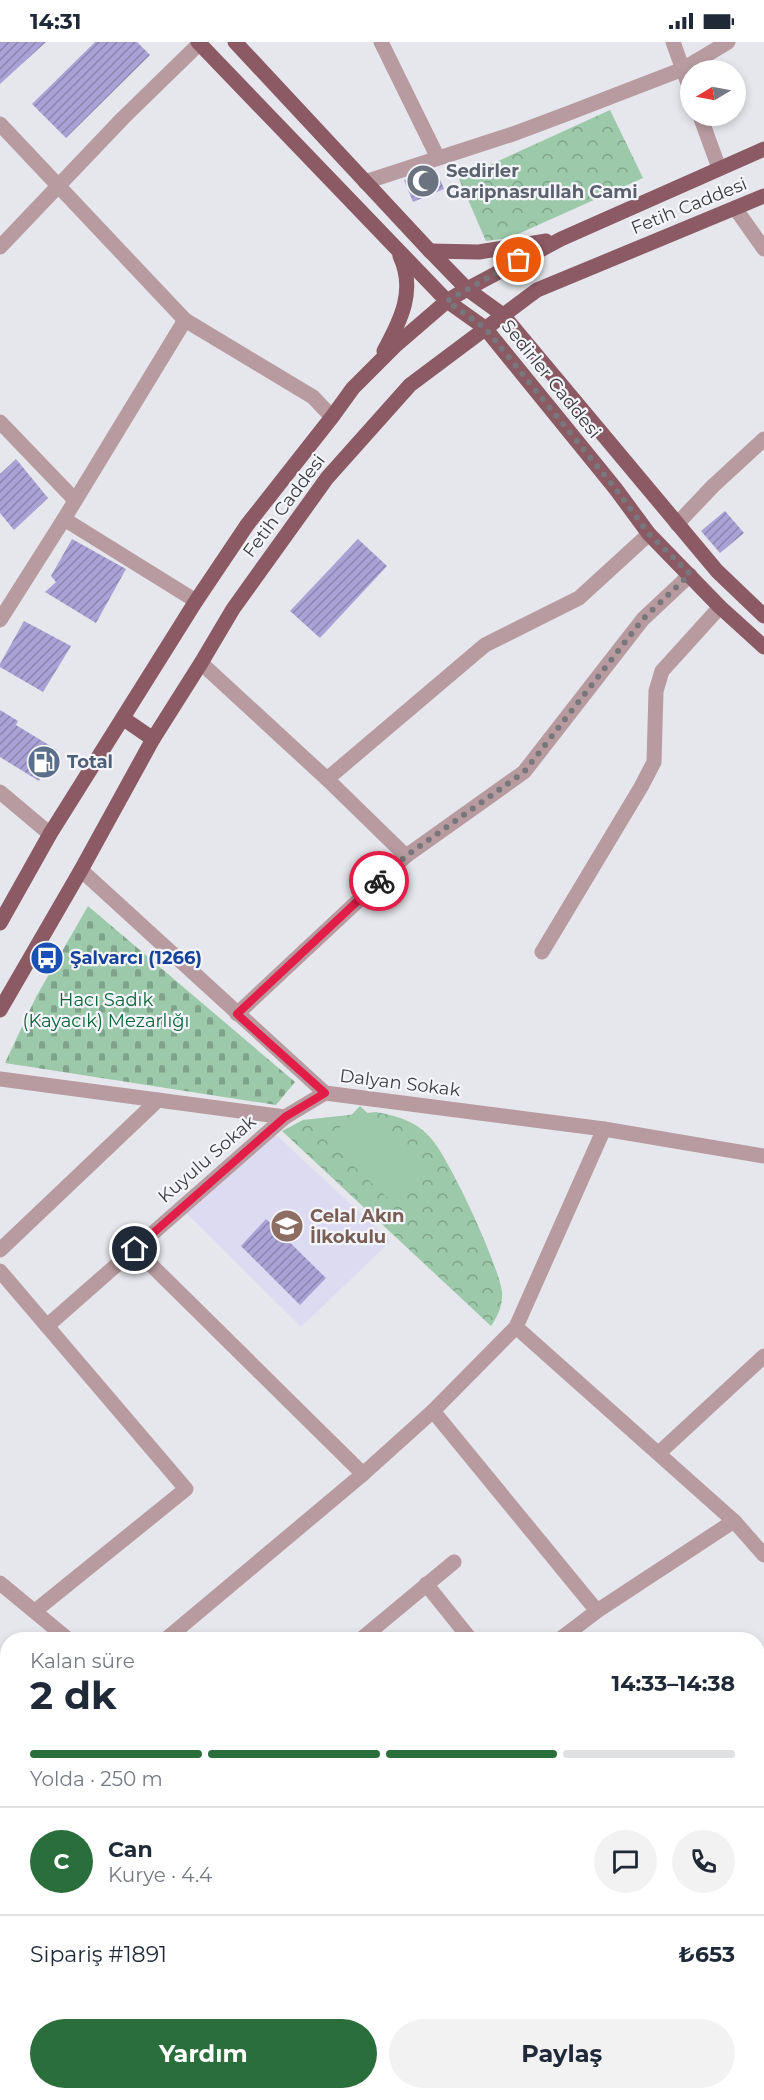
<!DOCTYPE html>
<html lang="tr">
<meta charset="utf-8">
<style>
:root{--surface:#fff;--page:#f2f2f3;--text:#1f2937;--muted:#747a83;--line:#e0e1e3;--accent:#2a6f3b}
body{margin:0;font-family:Montserrat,sans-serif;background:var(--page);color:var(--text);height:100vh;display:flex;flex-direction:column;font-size:22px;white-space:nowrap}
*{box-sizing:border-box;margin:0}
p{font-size:20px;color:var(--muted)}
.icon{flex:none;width:33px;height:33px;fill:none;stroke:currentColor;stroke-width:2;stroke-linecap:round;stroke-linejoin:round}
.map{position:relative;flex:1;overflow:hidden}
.panel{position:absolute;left:0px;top:1590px;width:765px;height:468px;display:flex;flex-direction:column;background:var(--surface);border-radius:24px 24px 0 0;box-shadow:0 3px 9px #0003}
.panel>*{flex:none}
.needle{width:39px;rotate:260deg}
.buttons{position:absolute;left:680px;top:18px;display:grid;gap:12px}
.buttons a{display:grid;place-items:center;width:66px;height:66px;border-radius:50%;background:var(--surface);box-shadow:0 3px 9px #0003;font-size:30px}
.pin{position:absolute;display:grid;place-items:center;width:51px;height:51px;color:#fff;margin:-26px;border:3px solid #fff;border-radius:50%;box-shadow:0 2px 6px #0007}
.courier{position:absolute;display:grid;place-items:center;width:60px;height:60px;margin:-30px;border:4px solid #e11d48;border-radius:50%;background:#fff;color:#222;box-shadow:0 2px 8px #0007}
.headline em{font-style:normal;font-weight:700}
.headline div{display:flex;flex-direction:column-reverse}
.headline{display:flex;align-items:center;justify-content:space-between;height:102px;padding:0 30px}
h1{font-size:39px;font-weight:700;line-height:45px}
.bar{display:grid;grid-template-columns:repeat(4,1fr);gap:9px 6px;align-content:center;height:72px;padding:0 30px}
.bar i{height:8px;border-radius:4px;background:var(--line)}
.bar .on{background:var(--accent)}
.bar p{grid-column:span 4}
.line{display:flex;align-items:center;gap:15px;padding:0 30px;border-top:2px solid var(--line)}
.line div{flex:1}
.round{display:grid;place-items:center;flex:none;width:63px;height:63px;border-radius:32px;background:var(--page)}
.action{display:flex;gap:12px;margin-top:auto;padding:12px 30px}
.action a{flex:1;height:69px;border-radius:36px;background:var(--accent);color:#fff;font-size:24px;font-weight:700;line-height:69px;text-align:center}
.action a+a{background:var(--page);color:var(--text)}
.status{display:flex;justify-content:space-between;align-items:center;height:42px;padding:0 30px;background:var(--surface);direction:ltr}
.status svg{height:16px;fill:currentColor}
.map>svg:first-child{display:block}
</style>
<div class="status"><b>14:31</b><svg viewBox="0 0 49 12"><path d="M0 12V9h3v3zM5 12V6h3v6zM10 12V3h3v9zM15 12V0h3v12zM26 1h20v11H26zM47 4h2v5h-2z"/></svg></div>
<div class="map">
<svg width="764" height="2058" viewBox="0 0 764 2058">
<defs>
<pattern id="cemetery-stones" width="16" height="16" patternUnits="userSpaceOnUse" patternTransform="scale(1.5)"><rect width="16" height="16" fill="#9bc9a9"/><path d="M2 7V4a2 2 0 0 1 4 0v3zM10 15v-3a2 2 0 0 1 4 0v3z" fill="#80a48b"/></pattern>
<pattern id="park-crowns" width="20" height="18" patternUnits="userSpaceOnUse" patternTransform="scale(1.5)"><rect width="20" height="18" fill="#9bc9a9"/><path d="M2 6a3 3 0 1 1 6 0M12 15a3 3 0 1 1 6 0" fill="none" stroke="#80a48b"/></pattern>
<pattern id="building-hatch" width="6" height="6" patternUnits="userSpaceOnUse" patternTransform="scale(1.5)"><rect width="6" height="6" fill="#aaa1d6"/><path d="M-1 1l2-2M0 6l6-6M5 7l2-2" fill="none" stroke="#8c84af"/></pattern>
</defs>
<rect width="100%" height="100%" fill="#e6e7ec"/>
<!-- education -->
<polygon fill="#dddbf1" points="275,1092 391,1199 301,1285 184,1169"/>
<!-- cemetery -->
<polygon fill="url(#cemetery-stones)" points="88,864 295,1040 276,1063 5,1021 36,955"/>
<!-- park -->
<g fill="url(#park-crowns)">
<polygon points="610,68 643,136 509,196 486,199 459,137"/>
<path d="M376,1070C396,1074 414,1078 429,1094C448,1113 499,1223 502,1250C503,1263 498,1274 491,1284L282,1089L303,1078Z"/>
</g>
<!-- garden -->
<polygon fill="#9bc9a9" points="360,1064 425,1125 393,1161 327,1099"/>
<!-- building -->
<g fill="url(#building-hatch)">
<polygon points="0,0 46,0 0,42"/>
<polygon points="95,0 137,0 150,13 66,96 32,62"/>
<polygon points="436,127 444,147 413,160 404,138"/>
<polygon points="16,417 48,456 14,488 0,471 0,432"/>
<polygon points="725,469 744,491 720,511 701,489"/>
<polygon points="72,497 126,527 96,581 45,550 56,540 51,534"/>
<polygon points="358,497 387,524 320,596 290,569"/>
<polygon points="24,579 71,604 43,650 0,625 0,622"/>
<polygon points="0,668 18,679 16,683 57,708 39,739 0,715"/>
<polygon points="266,1177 326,1236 300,1263 241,1204"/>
</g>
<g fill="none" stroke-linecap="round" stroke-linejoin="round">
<!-- minor -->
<g stroke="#b79ba0" stroke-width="15">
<polyline points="381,0 438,116"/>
<polyline points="673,0 690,47"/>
<polyline points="700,74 719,126"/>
<polyline points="0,82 185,278 313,355 332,375"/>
<polyline points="365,140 513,92 569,71 683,27 728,0"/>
<polyline points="735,166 764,207"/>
<polyline points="0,205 123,76 199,2"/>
<polyline points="0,380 75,458"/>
<polyline points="64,477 196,559"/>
<polyline points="677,482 713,444 764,397"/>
<polyline points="0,578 64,477 185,278"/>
<polyline points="201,621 327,737 406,814"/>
<polyline points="327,737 485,603 579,556 649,492"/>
<polyline points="0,750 50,792"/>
<polyline points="81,828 325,1051"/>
<polyline points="542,910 641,745 654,720 656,649 662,629 720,565"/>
<polyline points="237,972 406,814 524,730 643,577 690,533"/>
<polyline points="0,1037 285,1075 325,1051 604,1087 764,1114"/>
<polyline points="135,1207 363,1432"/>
<polyline points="0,1208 158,1058"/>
<polyline points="0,1229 186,1447 35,1569"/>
<polyline points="47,1284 285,1075"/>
<polyline points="516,1285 734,1479 764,1513"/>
<polyline points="433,1369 597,1569"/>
<polyline points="659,1411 764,1314"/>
<polyline points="0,1541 69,1598"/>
<polyline points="426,1542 471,1598"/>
<polyline points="165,1598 363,1432 433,1369 516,1285 604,1087"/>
<polyline points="360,1598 454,1520"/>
<polyline points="559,1598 597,1569 734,1479"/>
<polyline points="758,1664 764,1660"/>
<polyline points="0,1703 8,1694"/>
<polyline points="0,1743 8,1751"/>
<polyline points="758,1921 764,1917"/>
<polyline points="544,2050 551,2058"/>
<polyline points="102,2058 109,2050"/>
<polyline points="588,2058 597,2050"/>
</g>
<!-- major -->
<g stroke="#8b5a65" stroke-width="15">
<polyline points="198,0 447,259 485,286 615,446 649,492 720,565 764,605"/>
<polyline points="235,0 430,209 467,247 503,273 717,529 764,574"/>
<polyline points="430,209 479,210 546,199"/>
<path d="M384,309C401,278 416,248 400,214"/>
<polyline points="124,677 153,697"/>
<polyline points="0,881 50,792 196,559 247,483 332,375 353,346 396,303 447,259 467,247 561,197 764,107"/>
<polyline points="0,968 81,828 153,697 201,621 233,567 327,436 410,343 537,248 764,154"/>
</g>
</g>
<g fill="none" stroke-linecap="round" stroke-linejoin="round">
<!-- done -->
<polyline stroke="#78787c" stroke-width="6" stroke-dasharray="0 10.8" points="379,839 406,814 524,730 643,577 690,532 649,492 615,446 485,286 447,259 519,218"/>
<!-- route -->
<polyline stroke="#e11d48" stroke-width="8" points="135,1207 285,1075 325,1051 237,972 379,839"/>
</g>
<!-- icons -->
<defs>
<symbol id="mosque-disc" viewBox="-11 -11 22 22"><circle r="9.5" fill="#6b7280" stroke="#f3f5fa"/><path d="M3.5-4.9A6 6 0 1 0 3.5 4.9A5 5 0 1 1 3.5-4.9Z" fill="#fff"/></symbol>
<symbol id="fuel-disc" viewBox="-11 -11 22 22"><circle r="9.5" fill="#5c6f8a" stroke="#f3f5fa"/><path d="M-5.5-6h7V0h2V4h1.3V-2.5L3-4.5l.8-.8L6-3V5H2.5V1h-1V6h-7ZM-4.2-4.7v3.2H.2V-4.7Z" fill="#fff"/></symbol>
<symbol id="bus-disc" viewBox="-11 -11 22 22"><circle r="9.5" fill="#1a4fb4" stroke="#f3f5fa"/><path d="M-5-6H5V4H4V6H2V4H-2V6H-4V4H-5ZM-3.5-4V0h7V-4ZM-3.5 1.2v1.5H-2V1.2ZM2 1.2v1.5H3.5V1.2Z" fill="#fff"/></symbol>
<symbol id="school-disc" viewBox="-11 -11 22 22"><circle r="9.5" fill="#8d6e63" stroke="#f3f5fa"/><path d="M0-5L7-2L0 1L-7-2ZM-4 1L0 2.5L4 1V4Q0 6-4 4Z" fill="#fff"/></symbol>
</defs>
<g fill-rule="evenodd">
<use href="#mosque-disc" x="404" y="120" width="38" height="38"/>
<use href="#fuel-disc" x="25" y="701" width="38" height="38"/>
<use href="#bus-disc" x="28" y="897" width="38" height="38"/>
<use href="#school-disc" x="268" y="1165" width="38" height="38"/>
</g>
<g text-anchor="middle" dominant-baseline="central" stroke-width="4.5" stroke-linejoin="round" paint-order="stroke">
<!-- worship labels -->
<g font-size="18" font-weight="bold" fill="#5b616d" stroke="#f3f5fa" text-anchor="start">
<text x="446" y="129">Sedirler<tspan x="446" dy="21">Garipnasrullah Cami</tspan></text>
</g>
<!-- street labels -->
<g font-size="18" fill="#3c3d3f" stroke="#f3f5fa">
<text transform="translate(689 164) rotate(-22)">Fetih Caddesi</text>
<text transform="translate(551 337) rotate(51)">Sedirler Caddesi</text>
<text transform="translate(284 464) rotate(-53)">Fetih Caddesi</text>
<text transform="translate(400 1041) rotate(7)">Dalyan Sokak</text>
<text transform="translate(207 1117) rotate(-41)">Kuyulu Sokak</text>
</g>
<!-- service labels -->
<g font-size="18" font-weight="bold" fill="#4e5e75" stroke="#f3f5fa" text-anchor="start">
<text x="67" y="720">Total</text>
</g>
<!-- transit labels -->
<g font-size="18" font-weight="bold" fill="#164399" stroke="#f3f5fa" text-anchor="start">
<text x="70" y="916">Şalvarcı (1266)</text>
</g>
<!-- park labels -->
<g font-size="18" fill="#0b6639" stroke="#f3f5fa">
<text x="106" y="958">Hacı Sadık<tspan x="106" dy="21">(Kayacık) Mezarlığı</tspan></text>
</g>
<!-- education labels -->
<g font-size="18" font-weight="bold" fill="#785e54" stroke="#f3f5fa" text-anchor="start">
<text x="310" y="1174">Celal Akın<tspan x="310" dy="21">İlkokulu</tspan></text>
</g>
</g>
</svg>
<div class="buttons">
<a><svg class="needle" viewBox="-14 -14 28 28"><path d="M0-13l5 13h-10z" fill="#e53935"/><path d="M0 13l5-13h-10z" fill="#747a83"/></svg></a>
</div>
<div class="pin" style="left:519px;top:218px;background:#ea580c"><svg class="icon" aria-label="bag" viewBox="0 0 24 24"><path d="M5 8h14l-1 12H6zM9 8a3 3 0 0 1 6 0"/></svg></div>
<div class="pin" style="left:135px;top:1207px;background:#1f2937"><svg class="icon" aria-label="home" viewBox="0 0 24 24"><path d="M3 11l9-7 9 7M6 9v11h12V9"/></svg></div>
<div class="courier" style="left:379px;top:839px"><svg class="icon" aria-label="bike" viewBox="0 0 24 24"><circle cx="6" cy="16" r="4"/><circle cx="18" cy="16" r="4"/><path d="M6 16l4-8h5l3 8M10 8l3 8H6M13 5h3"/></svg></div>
<section class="panel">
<div class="headline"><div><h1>2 dk</h1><p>Kalan süre</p></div><em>14:33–14:38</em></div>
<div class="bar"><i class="on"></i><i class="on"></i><i class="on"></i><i></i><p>Yolda · 250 m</p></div>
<div class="line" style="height:108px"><b class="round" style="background:var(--accent);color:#fff">C</b><div><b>Can</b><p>Kurye · 4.4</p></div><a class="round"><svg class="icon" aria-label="chat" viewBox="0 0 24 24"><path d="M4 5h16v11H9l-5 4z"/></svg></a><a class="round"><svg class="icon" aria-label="phone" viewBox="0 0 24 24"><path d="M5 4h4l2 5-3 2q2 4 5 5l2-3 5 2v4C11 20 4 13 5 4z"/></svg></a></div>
<div class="line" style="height:78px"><div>Sipariş #1891</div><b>₺653</b></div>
<div class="action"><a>Yardım</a><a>Paylaş</a></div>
</section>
</div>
